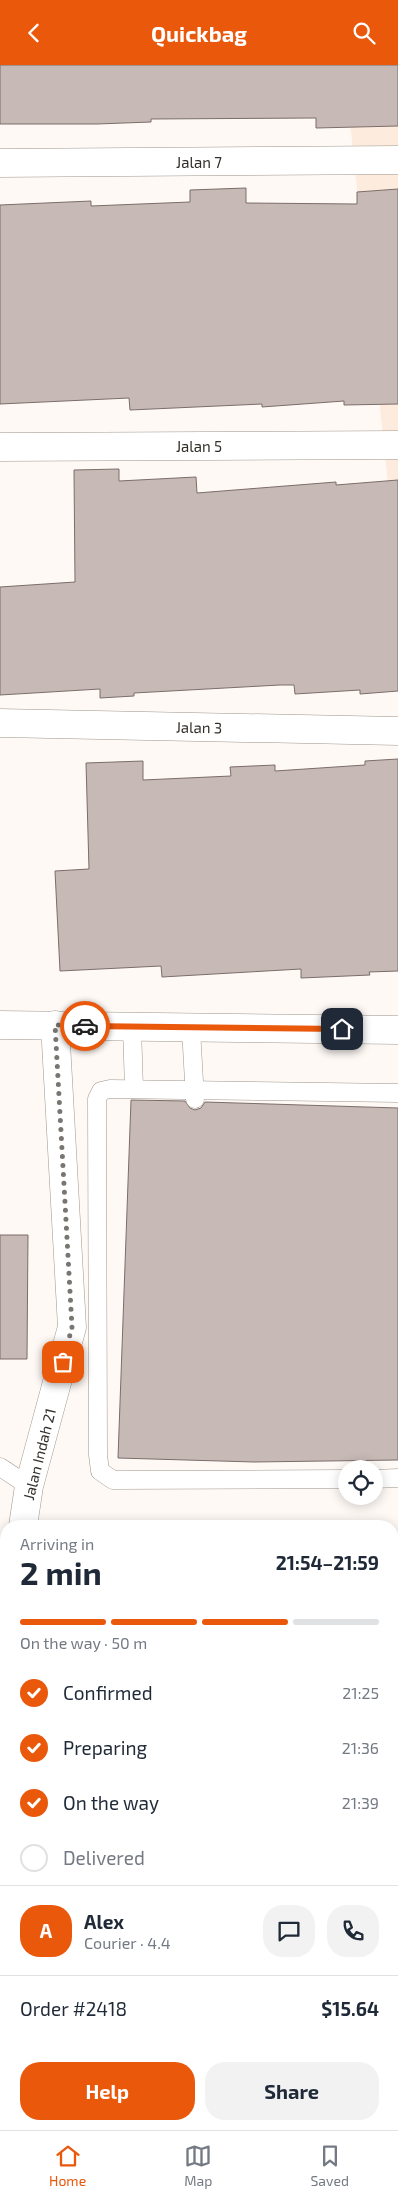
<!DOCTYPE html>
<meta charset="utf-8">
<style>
:root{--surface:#fff;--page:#f2f2f3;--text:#1f2937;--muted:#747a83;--line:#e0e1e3;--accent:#ea580c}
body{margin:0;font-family:"Exo 2",sans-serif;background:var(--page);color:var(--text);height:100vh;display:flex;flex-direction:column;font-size:19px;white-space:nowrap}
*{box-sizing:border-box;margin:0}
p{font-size:16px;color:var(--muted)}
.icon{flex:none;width:28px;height:28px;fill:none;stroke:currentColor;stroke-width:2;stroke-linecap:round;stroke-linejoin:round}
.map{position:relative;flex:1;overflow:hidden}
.drawer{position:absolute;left:0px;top:1455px;width:399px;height:610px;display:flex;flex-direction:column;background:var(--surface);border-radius:20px 20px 0 0;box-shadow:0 2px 12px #0003}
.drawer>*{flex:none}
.buttons{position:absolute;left:338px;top:1395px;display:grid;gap:10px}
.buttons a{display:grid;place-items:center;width:45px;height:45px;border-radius:50%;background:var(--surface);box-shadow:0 2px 12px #0003;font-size:25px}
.pin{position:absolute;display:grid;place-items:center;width:42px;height:42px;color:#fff;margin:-21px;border-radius:10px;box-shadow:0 2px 8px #0006}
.courier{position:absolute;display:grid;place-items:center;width:50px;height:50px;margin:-25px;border:4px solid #ea580c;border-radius:50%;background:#fff;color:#222;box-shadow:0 1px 6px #0007}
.summary em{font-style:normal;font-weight:700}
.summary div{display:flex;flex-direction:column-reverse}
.summary{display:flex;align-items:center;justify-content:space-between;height:85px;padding:0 20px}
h1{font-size:32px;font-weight:700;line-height:38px}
.bar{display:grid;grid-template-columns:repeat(4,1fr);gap:8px 5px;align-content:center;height:60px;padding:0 20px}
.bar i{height:6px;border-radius:4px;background:var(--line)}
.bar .selected{background:var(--accent)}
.bar p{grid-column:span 4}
.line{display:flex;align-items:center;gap:12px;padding:0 20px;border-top:1px solid var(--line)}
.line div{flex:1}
.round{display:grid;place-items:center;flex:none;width:52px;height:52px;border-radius:20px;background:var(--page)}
ol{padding:0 20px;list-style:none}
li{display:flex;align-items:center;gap:15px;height:55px}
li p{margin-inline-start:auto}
li .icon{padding:5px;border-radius:50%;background:var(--accent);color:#fff;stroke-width:4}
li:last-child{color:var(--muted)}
li i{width:28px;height:28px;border:2px solid var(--line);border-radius:50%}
.button{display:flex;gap:10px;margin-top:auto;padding:10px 20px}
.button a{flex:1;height:58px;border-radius:20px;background:var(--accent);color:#fff;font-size:20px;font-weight:700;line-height:58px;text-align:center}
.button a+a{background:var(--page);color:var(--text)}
header{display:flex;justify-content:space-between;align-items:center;height:65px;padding:0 20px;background:var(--accent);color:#fff;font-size:22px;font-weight:700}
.dock{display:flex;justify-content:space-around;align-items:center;height:70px;border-top:1px solid var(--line);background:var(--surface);font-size:14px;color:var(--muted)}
.dock a{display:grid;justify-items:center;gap:2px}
.dock .selected{color:var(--accent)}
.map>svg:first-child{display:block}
</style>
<header><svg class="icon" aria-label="back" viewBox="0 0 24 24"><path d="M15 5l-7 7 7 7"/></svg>Quickbag<svg class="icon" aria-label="search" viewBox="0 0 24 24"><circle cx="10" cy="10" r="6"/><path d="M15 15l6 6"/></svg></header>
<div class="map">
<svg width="398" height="2065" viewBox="0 0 398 2065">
<rect width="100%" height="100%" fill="#fef9f5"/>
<!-- built -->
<g fill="#fdecdd">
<polygon points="344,0 398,0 398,514"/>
<polygon points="392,1624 398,1624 398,2065 167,2065 167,2059 392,2059"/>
</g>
<!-- building -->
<g fill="#c7b9b5" stroke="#7b6d6a">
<polygon points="0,0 398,0 398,61 316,63 316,53 151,54 151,57 97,59 0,59"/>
<polygon points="246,123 246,138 357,139 357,127 398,124 398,339 344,340 344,336 262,342 262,339 130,345 129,333 0,339 0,140 91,136 91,141 190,137 190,125"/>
<polygon points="119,404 119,416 196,412 197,428 336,417 336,420 398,415 398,626 360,629 360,625 295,629 294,620 280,620 134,628 134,631 100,633 100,624 0,630 0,522 75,517 74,405"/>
<polygon points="398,694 398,906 369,907 370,910 301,913 301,904 162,912 161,901 60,906 55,806 89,804 86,698 143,696 143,715 231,711 230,702 275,700 275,706 365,700 365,696"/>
<polygon points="131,1035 185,1036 190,1043 195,1045 201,1043 205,1037 398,1043 398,1395 254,1397 118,1393"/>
<polygon points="0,1170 28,1170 27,1294 0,1294"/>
</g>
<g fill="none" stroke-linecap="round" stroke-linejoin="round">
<defs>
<g id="service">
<polyline points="132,962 134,1024"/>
<polyline points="191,964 195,1034"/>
<polyline points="0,1402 29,1421"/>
<polyline points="346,1414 113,1415 100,1406 98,1390 97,1034 101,1026 110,1024 398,1028"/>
<polyline points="374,1414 398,1413"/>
<polyline points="392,1640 398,1639"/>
<polyline points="392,1813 398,1813"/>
<polyline points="291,2059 291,2065"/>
<polyline points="170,2065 170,2059"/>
</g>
<g id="minor">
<polyline points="0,98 398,95"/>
<polyline points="0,382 398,380"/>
<polyline points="0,658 398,666"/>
<polyline points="0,960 398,965"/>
<polyline points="23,1461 29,1421 72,1262 55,960"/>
<polyline points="0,1673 6,1571"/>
<polyline points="0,1920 6,1993"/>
<polyline points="0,2028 6,2028"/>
<polyline points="14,2059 15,2065"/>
</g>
</defs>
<!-- service casing -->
<use href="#service" stroke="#a0968d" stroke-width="19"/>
<!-- minor casing -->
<use href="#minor" stroke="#a0968d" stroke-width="29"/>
<!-- service -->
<use href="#service" stroke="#fff" stroke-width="18"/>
<!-- minor -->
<use href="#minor" stroke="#fff" stroke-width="28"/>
</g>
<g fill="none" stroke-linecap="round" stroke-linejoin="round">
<!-- done -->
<polyline stroke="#797571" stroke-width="5" stroke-dasharray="0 9" points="63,1297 72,1262 55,960 85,961"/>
<!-- route -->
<polyline stroke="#ea580c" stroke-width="6" points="85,961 342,964"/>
</g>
<g text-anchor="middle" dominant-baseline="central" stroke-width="4" stroke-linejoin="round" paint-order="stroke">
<!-- street labels -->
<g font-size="15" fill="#322e2a" stroke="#fff">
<text x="199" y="97">Jalan 7</text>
<text x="199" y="381">Jalan 5</text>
<text transform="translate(199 662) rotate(1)">Jalan 3</text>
<text transform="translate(39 1389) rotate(-76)">Jalan Indah 21</text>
</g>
</g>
</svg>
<div class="buttons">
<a><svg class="icon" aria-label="locate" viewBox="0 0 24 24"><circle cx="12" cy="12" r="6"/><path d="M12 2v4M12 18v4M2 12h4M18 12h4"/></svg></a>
</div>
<div class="pin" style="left:63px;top:1297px;background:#ea580c"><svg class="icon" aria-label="bag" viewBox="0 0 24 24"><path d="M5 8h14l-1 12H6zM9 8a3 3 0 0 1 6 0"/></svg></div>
<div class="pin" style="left:342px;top:964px;background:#1f2937"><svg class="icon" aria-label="home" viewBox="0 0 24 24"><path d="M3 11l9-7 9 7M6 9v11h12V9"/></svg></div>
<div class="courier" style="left:85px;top:961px"><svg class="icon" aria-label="car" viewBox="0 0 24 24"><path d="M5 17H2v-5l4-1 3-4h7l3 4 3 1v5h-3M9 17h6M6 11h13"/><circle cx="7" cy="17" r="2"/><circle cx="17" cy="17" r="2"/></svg></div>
<section class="drawer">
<div class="summary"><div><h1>2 min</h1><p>Arriving in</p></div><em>21:54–21:59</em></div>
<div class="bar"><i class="selected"></i><i class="selected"></i><i class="selected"></i><i></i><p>On the way · 50 m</p></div>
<ol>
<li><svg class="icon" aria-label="check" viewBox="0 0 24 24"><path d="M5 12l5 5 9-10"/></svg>Confirmed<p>21:25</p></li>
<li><svg class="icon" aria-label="check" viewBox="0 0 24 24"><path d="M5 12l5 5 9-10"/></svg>Preparing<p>21:36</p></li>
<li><svg class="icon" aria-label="check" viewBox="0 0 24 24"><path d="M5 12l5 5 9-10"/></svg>On the way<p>21:39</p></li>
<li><i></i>Delivered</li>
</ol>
<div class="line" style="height:90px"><b class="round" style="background:var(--accent);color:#fff">A</b><div><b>Alex</b><p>Courier · 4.4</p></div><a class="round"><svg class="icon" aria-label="chat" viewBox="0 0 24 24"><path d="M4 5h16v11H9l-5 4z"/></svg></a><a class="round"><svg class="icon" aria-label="phone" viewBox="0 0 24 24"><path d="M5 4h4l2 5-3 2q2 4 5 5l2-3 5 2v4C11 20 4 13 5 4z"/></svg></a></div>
<div class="line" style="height:65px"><div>Order #2418</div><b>$15.64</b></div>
<div class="button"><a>Help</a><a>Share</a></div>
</section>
</div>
<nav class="dock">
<a class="selected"><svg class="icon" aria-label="home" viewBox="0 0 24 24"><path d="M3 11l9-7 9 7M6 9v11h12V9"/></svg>Home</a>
<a><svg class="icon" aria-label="map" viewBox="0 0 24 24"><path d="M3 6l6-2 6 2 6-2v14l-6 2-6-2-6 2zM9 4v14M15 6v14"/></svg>Map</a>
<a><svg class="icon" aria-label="saved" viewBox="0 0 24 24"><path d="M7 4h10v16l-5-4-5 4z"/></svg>Saved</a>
</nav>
